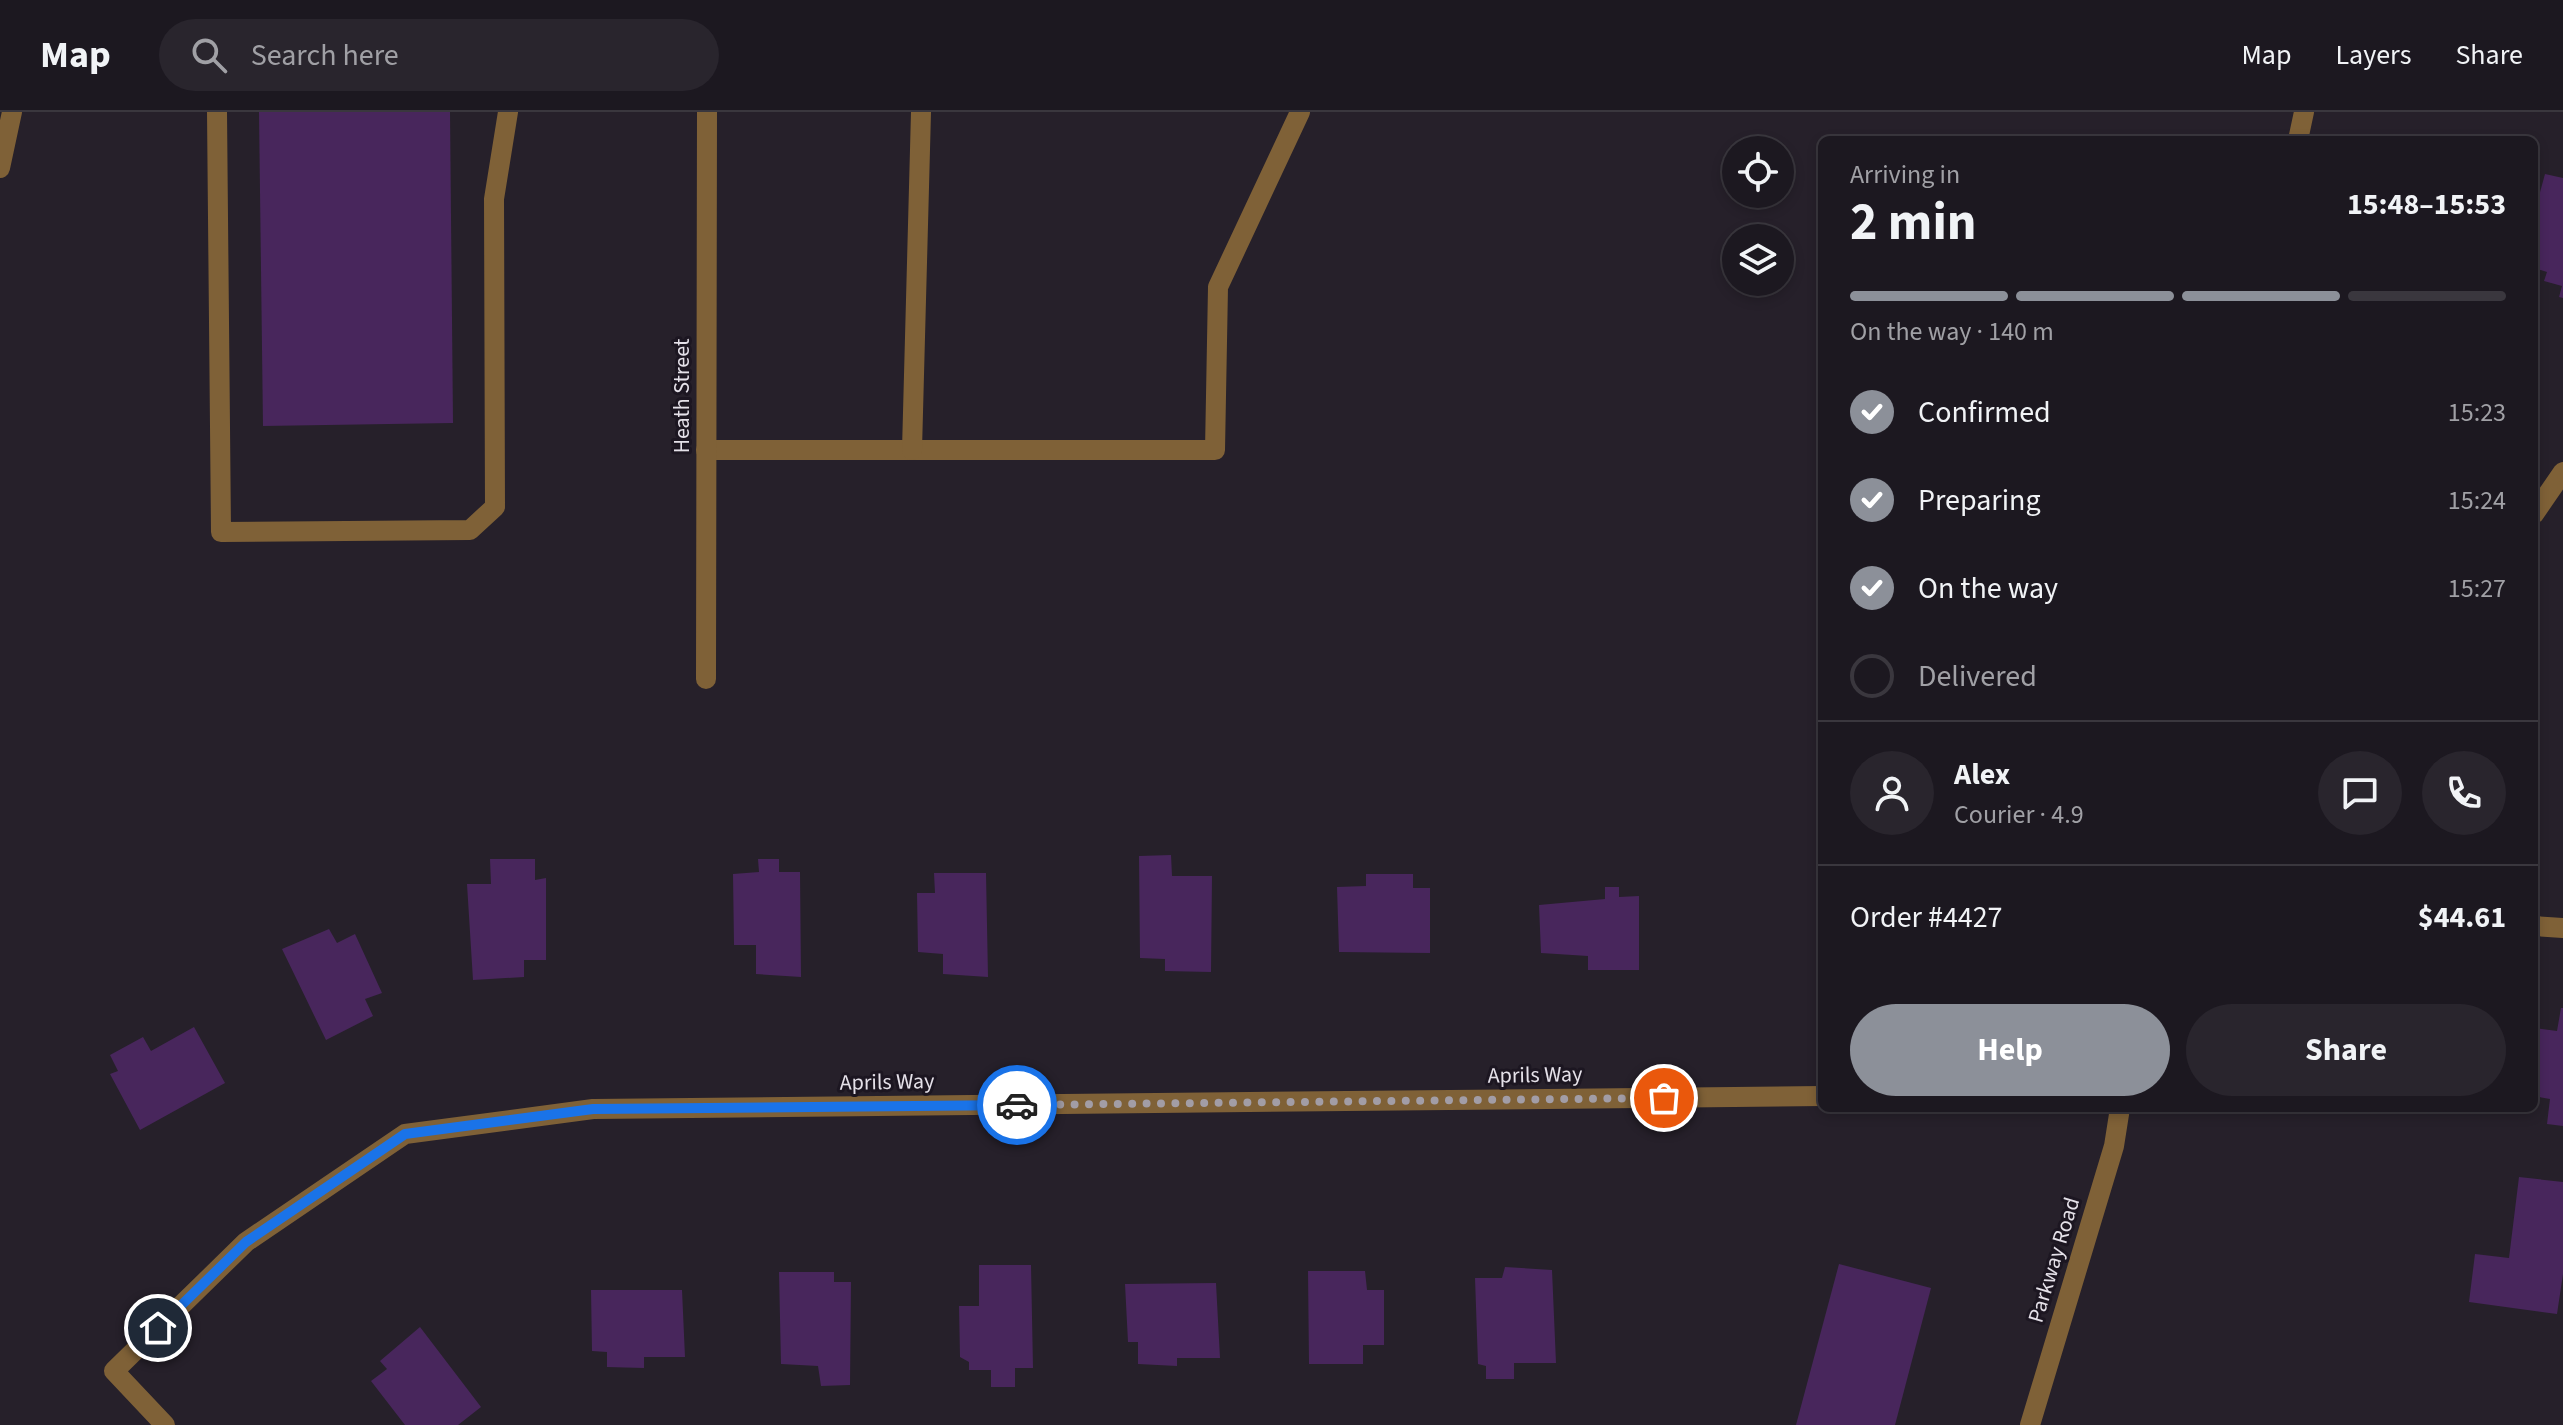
<!DOCTYPE html>
<meta charset="utf-8">
<style>
:root{--surface:#1c1820;--page:#29252d;--text:#f1f3f6;--muted:#a0a0a5;--line:#3a373e;--accent:#8c9099}
body{margin:0;font-family:"Source Sans 3",sans-serif;background:var(--page);color:var(--text);height:100vh;display:flex;flex-direction:column;font-size:30px;white-space:nowrap}
*{box-sizing:border-box;margin:0}
p{font-size:26px;color:var(--muted)}
.icon{flex:none;width:44px;height:44px;fill:none;stroke:currentColor;stroke-width:2;stroke-linecap:round;stroke-linejoin:round}
.map{position:relative;flex:1;overflow:hidden}
.sheet{position:absolute;left:1818px;top:24px;width:720px;height:976px;display:flex;flex-direction:column;background:var(--surface);border-radius:12px;box-shadow:0 4px 12px #0003,0 0 0 2px var(--line)}
.sheet>*{flex:none}
.fabs{position:absolute;left:1722px;top:24px;display:grid;gap:16px}
.fabs a{display:grid;place-items:center;width:72px;height:72px;border-radius:50%;background:var(--surface);box-shadow:0 4px 12px #0003,0 0 0 2px var(--line);font-size:40px}
.pin{position:absolute;display:grid;place-items:center;width:68px;height:68px;color:#fff;margin:-34px;border:4px solid #fff;border-radius:50%;box-shadow:0 2px 8px #0007}
.courier{position:absolute;display:grid;place-items:center;width:80px;height:80px;margin:-40px;border:6px solid #1a73e8;border-radius:50%;background:#fff;color:#222;box-shadow:0 2px 10px #0007}
.head em{font-style:normal;font-weight:700}
.head div{display:flex;flex-direction:column-reverse}
.head{display:flex;align-items:center;justify-content:space-between;height:136px;padding:0 32px}
h1{font-size:52px;font-weight:700;line-height:60px}
.bar{display:grid;grid-template-columns:repeat(4,1fr);gap:12px 8px;align-content:center;height:96px;padding:0 32px}
.bar i{height:10px;border-radius:6px;background:var(--line)}
.bar .selected{background:var(--accent)}
.bar p{grid-column:span 4}
.line{display:flex;align-items:center;gap:20px;padding:0 32px;border-top:2px solid var(--line)}
.line div{flex:1}
.round{display:grid;place-items:center;flex:none;width:84px;height:84px;border-radius:42px;background:var(--page)}
ol{padding:0 32px;list-style:none}
li{display:flex;align-items:center;gap:24px;height:88px}
li p{margin-inline-start:auto}
li .icon{padding:8px;border-radius:50%;background:var(--accent);color:#fff;stroke-width:4}
li:last-child{color:var(--muted)}
li i{width:44px;height:44px;border:4px solid var(--line);border-radius:50%}
.button{display:flex;gap:16px;margin-top:auto;padding:16px 32px}
.button a{flex:1;height:92px;border-radius:48px;background:var(--accent);color:#fff;font-size:32px;font-weight:700;line-height:92px;text-align:center}
.button a+a{background:var(--page);color:var(--text)}
header{display:flex;align-items:center;gap:48px;box-sizing:border-box;height:112px;padding:0 40px;background:var(--surface);border-bottom:2px solid var(--line)}
header strong{font-size:38px}
nav{display:flex;gap:44px;margin-inline-start:auto;font-size:28px}
.search{width:560px;height:72px;background:var(--page);display:flex;align-items:center;gap:20px;box-sizing:border-box;padding:0 28px;border-radius:44px;color:var(--muted);font-size:30px}
.map>svg:first-child{display:block}
</style>
<header>
<strong>Map</strong>
<div class="search"><svg class="icon" aria-label="search" viewBox="0 0 24 24"><circle cx="10" cy="10" r="6"/><path d="M15 15l6 6"/></svg>Search here</div>
<nav><a>Map</a><a>Layers</a><a>Share</a></nav>
</header>
<div class="map">
<svg width="2563" height="1313" viewBox="0 0 2563 1313">
<rect width="100%" height="100%" fill="#26202a"/>
<!-- building -->
<g fill="#48265c">
<polygon points="259,0 450,0 453,311 263,314"/>
<polygon points="2545,62 2563,66 2563,186 2559,185 2562,174 2544,169 2547,160 2534,156 2534,102"/>
<polygon points="1171,743 1172,764 1212,764 1211,860 1165,859 1165,847 1140,846 1139,744"/>
<polygon points="490,747 535,747 535,768 546,766 546,848 524,848 524,865 473,868 467,772 491,772"/>
<polygon points="758,747 779,747 779,760 800,760 801,865 756,862 756,833 734,833 733,762 759,760"/>
<polygon points="934,761 986,761 988,865 943,862 943,842 918,840 917,781 935,781"/>
<polygon points="1366,762 1413,762 1413,776 1430,776 1430,841 1339,840 1337,775 1366,774"/>
<polygon points="1605,775 1619,775 1619,785 1639,784 1639,858 1588,858 1588,844 1541,841 1539,793 1605,787"/>
<polygon points="329,817 337,831 355,822 382,881 365,887 373,904 326,928 282,837"/>
<polygon points="2561,896 2563,896 2563,1014 2547,1012 2550,987 2534,984 2534,916 2557,919"/>
<polygon points="194,915 225,971 140,1018 110,962 118,959 110,943 143,925 151,939"/>
<polygon points="2519,1065 2563,1070 2563,1162 2557,1202 2469,1190 2475,1142 2509,1146"/>
<polygon points="1839,1152 1931,1176 1895,1313 1796,1313"/>
<polygon points="979,1153 1031,1153 1033,1256 1015,1256 1015,1275 991,1275 991,1258 969,1258 969,1250 960,1245 959,1194 979,1194"/>
<polygon points="1505,1155 1552,1158 1556,1251 1514,1251 1514,1267 1486,1267 1486,1254 1478,1252 1475,1166 1502,1166"/>
<polygon points="1308,1159 1365,1159 1367,1178 1384,1178 1384,1233 1363,1233 1363,1252 1309,1252"/>
<polygon points="779,1160 834,1160 834,1170 851,1170 850,1273 821,1274 818,1254 781,1252"/>
<polygon points="1216,1171 1220,1246 1177,1246 1177,1254 1138,1252 1138,1230 1128,1230 1125,1172"/>
<polygon points="591,1178 682,1178 685,1245 644,1245 644,1256 607,1255 607,1240 592,1239"/>
<polygon points="420,1215 481,1295 458,1313 405,1313 371,1269 387,1257 380,1249"/>
</g>
<g fill="none" stroke-linecap="round" stroke-linejoin="round">
<!-- lane -->
<g stroke="#7f6137" stroke-width="20">
<polyline points="217,0 221,420 470,418 495,395 494,87 508,0"/>
<polyline points="0,56 12,0"/>
<polyline points="706,338 1215,338 1218,175 1300,0"/>
<polyline points="912,338 921,0"/>
</g>
<!-- street -->
<g stroke="#7f6137" stroke-width="20">
<polyline points="2298,28 2304,0"/>
<polyline points="2534,402 2563,360"/>
<polyline points="706,567 707,0"/>
<polyline points="2534,814 2563,816"/>
<polyline points="165,1313 114,1259 246,1130 405,1022 593,997 1822,984"/>
<polyline points="2030,1313 2114,1034 2120,996"/>
</g>
</g>
<g fill="none" stroke-linecap="round" stroke-linejoin="round">
<!-- done -->
<polyline stroke="#a29da6" stroke-width="8" stroke-dasharray="0 14.4" points="1017,993 1664,986"/>
<!-- route -->
<polyline stroke="#1a73e8" stroke-width="10" points="158,1216 246,1130 405,1022 593,997 1017,993"/>
</g>
<g text-anchor="middle" dominant-baseline="central" stroke-width="6" stroke-linejoin="round" paint-order="stroke">
<!-- street labels -->
<g font-size="22" fill="#e5e1e9" stroke="#1c1621">
<text transform="translate(682 284) rotate(-90)">Heath Street</text>
<text transform="translate(1535 963) rotate(-1)">Aprils Way</text>
<text transform="translate(887 970) rotate(-1)">Aprils Way</text>
<text transform="translate(2054 1148) rotate(-73)">Parkway Road</text>
</g>
</g>
</svg>
<div class="fabs">
<a><svg class="icon" aria-label="locate" viewBox="0 0 24 24"><circle cx="12" cy="12" r="6"/><path d="M12 2v4M12 18v4M2 12h4M18 12h4"/></svg></a>
<a><svg class="icon" aria-label="layers" viewBox="0 0 24 24"><path d="M12 4l9 5-9 5-9-5zM3 14l9 5 9-5"/></svg></a>
</div>
<div class="pin" style="left:1664px;top:986px;background:#ea580c"><svg class="icon" aria-label="bag" viewBox="0 0 24 24"><path d="M5 8h14l-1 12H6zM9 8a3 3 0 0 1 6 0"/></svg></div>
<div class="pin" style="left:158px;top:1216px;background:#1f2937"><svg class="icon" aria-label="home" viewBox="0 0 24 24"><path d="M3 11l9-7 9 7M6 9v11h12V9"/></svg></div>
<div class="courier" style="left:1017px;top:993px"><svg class="icon" aria-label="car" viewBox="0 0 24 24"><path d="M5 17H2v-5l4-1 3-4h7l3 4 3 1v5h-3M9 17h6M6 11h13"/><circle cx="7" cy="17" r="2"/><circle cx="17" cy="17" r="2"/></svg></div>
<section class="sheet">
<div class="head"><div><h1>2 min</h1><p>Arriving in</p></div><em>15:48–15:53</em></div>
<div class="bar"><i class="selected"></i><i class="selected"></i><i class="selected"></i><i></i><p>On the way · 140 m</p></div>
<ol>
<li><svg class="icon" aria-label="check" viewBox="0 0 24 24"><path d="M5 12l5 5 9-10"/></svg>Confirmed<p>15:23</p></li>
<li><svg class="icon" aria-label="check" viewBox="0 0 24 24"><path d="M5 12l5 5 9-10"/></svg>Preparing<p>15:24</p></li>
<li><svg class="icon" aria-label="check" viewBox="0 0 24 24"><path d="M5 12l5 5 9-10"/></svg>On the way<p>15:27</p></li>
<li><i></i>Delivered</li>
</ol>
<div class="line" style="height:144px"><a class="round"><svg class="icon" aria-label="person" viewBox="0 0 24 24"><circle cx="12" cy="8" r="4"/><path d="M4 21q1-7 8-7t8 7"/></svg></a><div><b>Alex</b><p>Courier · 4.9</p></div><a class="round"><svg class="icon" aria-label="chat" viewBox="0 0 24 24"><path d="M4 5h16v11H9l-5 4z"/></svg></a><a class="round"><svg class="icon" aria-label="phone" viewBox="0 0 24 24"><path d="M5 4h4l2 5-3 2q2 4 5 5l2-3 5 2v4C11 20 4 13 5 4z"/></svg></a></div>
<div class="line" style="height:104px"><div>Order #4427</div><b>$44.61</b></div>
<div class="button"><a>Help</a><a>Share</a></div>
</section>
</div>
